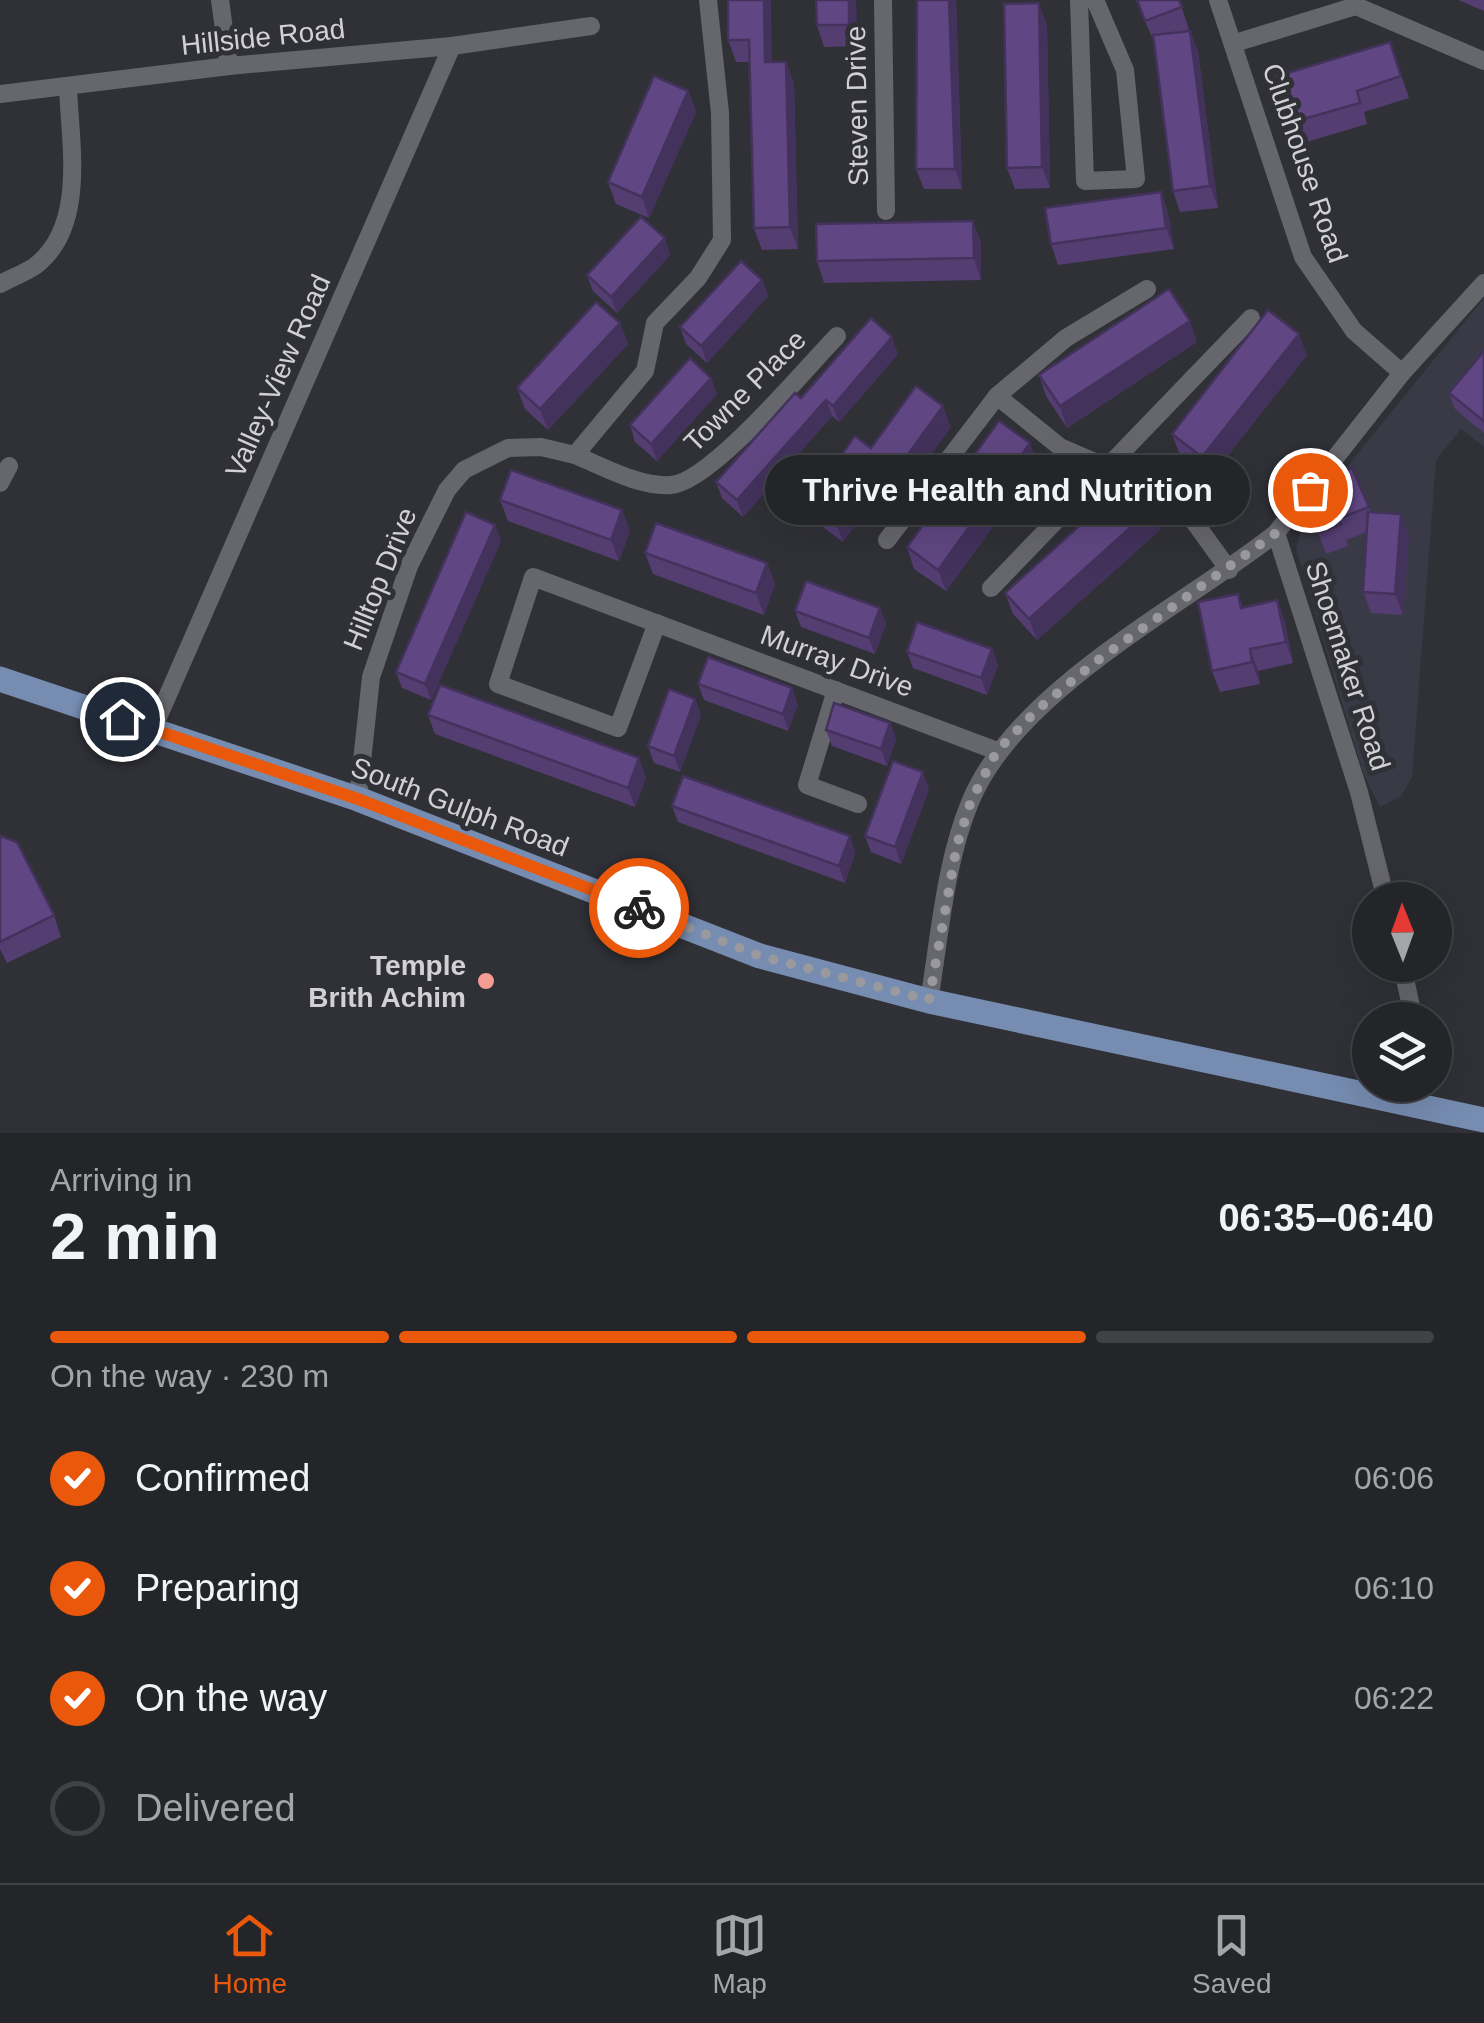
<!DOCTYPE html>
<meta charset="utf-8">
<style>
:root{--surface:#242529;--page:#303135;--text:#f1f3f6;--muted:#a3a5a8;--line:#414246;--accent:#ea580c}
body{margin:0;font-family:Arial,sans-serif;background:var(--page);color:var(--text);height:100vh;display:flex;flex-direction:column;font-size:38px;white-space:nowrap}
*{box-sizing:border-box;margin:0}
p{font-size:32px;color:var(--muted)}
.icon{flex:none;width:55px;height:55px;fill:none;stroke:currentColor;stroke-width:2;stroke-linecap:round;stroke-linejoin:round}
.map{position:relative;height:1133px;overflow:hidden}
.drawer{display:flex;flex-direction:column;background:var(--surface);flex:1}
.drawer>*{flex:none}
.needle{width:65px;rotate:359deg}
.buttons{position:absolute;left:1352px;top:882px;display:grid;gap:20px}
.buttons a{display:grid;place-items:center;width:100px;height:100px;border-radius:50%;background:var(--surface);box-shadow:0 10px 40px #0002,0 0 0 2px var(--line);font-size:50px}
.pin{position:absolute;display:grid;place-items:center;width:85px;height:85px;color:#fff;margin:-42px;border:5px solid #fff;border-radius:50%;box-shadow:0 2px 10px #0007}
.courier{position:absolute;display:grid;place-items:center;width:100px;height:100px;margin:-50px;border:8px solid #ea580c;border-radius:50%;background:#fff;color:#222;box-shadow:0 2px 12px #0007}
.bubble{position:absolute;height:70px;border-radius:35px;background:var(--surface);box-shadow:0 10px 40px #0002,0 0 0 2px var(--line);font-size:32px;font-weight:800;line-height:70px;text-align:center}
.headline em{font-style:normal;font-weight:800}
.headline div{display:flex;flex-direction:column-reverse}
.headline{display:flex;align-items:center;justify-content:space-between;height:170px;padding:0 50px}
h1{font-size:65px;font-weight:800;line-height:75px}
.bar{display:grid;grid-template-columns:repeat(4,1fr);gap:15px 10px;align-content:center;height:120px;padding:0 50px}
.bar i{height:12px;border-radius:8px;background:var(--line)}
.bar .current{background:var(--accent)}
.bar p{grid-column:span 4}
ol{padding:0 50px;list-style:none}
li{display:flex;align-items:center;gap:30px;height:110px}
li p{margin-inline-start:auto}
li .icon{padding:10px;border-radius:50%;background:var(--accent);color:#fff;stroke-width:4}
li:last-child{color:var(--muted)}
li i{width:55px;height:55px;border:5px solid var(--line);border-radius:50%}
.tab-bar{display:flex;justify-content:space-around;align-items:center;height:140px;border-top:2px solid var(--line);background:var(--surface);font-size:28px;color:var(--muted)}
.tab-bar a{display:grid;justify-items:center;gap:5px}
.tab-bar .current{color:var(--accent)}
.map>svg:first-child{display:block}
</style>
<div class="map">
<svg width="1484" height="1133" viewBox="0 0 1484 1133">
<rect width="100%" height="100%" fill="#303137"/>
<!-- built -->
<polygon fill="#393a46" points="1484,298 1484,447 1461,429 1436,460 1412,777 1401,796 1380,807 1363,773 1296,549 1304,520"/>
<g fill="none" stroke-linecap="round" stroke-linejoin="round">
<!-- minor -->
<g stroke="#66676d" stroke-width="18">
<polyline points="220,0 229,66"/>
<polyline points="883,0 886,211"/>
<polyline points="1079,0 1085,181 1136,179 1125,70 1095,0"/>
<polyline points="1218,0 1303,257 1354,331 1402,373"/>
<polyline points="1235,43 1356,6 1484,61"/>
<polyline points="0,94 229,66 452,46 591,26"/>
<path d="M0,284C11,278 25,273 35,266C87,227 70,143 68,88"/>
<polyline points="997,396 1060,447 1164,492 1190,516 1229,570"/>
<path d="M575,455C604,467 639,487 671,485C710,483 806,368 837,336"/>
<polyline points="0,483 9,466"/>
<polyline points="887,540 997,396 1066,338 1147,289"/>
<polyline points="991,588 1251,318"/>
<polyline points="657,623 618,728 498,684 533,577 997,751"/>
<polyline points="836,690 807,785 858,804"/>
<polyline points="153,729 452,46"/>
<polyline points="358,799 371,677 409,566 447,490 464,470 508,448 541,447 575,455 645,371 655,323 698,278 722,240 720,113 708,0"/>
<polyline points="1386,900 1359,792 1276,533 1402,373 1484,283"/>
<polyline points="1402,965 1414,1020"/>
<path d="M929,1001C940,935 945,861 971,800C1018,689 1182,607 1276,533"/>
</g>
<!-- primary -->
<polyline stroke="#768cb1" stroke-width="25" points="0,679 358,799 760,956 929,1001 1484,1120"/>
</g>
<!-- wall -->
<g fill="#533d71">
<polygon points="728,0 772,62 786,62 794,83 798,249 762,250 754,228 750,62 736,62 728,40"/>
<polygon points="816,0 856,0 857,46 824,47 817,25"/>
<polygon points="917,0 956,0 962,189 924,189 916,169"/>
<polygon points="1136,0 1179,0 1189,29 1182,32 1190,31 1198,52 1218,208 1180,212 1173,191 1154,42"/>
<polygon points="1458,0 1484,0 1484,11"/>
<polygon points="1047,25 1050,188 1015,189 1007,168"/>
<polygon points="1390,42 1409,98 1364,112 1367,124 1300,144 1298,136 1291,139 1283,117"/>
<polygon points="688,91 696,112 649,218 616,204 608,182"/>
<polygon points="1161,192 1168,213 1174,249 1058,265 1051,244"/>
<polygon points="665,238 670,255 617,313 593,291 587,275"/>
<polygon points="981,242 981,280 824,283 817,261"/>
<polygon points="762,280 768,296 707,363 686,344 680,327"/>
<polygon points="620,323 628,344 548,430 525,409 517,388"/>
<polygon points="1197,342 1067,428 1046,396 1039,375"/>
<polygon points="1484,351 1484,433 1455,409 1449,393"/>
<polygon points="898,354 839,422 832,416 743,517 722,498 716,482 801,398"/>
<polygon points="1307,355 1210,478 1180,455 1172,434"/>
<polygon points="711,378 717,394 657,461 635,442 630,425"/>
<polygon points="951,427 904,492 887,480 843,542 816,522 808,501 871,448"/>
<polygon points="1038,465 946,591 914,569 907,547"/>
<polygon points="1352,468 1371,512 1401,514 1409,535 1403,615 1371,613 1363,592 1367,532 1346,540 1348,546 1326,554 1306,500 1345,485"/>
<polygon points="500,500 622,510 630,531 619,561 508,521"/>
<polygon points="1152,508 1160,530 1037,640 1013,614 1005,593"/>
<polygon points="495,525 501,541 431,700 402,688 396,672"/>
<polygon points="645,553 767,563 775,584 764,615 653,574"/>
<polygon points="1238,594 1243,608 1277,600 1285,622 1293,663 1258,671 1260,684 1220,692 1212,671"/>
<polygon points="880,608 886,624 875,654 801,627 795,611"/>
<polygon points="992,649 998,665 987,695 913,668 907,652"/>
<polygon points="698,684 798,704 788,731 704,700"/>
<polygon points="695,699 701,715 680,772 654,763 648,746"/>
<polygon points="428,715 639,758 646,778 635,807 435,734"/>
<polygon points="890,723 896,739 887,766 832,746 826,730"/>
<polygon points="929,789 901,864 871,852 865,836"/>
<polygon points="672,806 850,836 855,853 845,883 678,822"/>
<polygon points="0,836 54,915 61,937 7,963 0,949"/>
</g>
<!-- shaded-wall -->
<g fill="#43325c">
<polygon points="764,0 771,0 772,84 765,62"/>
<polygon points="849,0 856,0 857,46 849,25"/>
<polygon points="949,0 956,0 962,189 955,169"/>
<polygon points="1039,3 1047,25 1050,188 1042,167"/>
<polygon points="1190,31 1198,52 1218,208 1210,186"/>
<polygon points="786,62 794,83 798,249 790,227"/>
<polygon points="688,91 696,112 649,218 642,197"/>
<polygon points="1161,192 1168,213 1174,249 1166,228"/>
<polygon points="973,221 981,242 981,280 974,258"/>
<polygon points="665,238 670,255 617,313 611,297"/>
<polygon points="762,280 768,296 707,363 701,346"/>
<polygon points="1190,321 1197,342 1067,428 1060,406"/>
<polygon points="620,323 628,344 548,430 540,409"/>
<polygon points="1299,334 1307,355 1210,478 1202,457"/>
<polygon points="892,337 898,354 839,422 833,406"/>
<polygon points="711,378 717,394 657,461 651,444"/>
<polygon points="826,400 832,416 743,517 737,500"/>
<polygon points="943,406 951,427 904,492 896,471"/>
<polygon points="1030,443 1038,465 946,591 938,570"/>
<polygon points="880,459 887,480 843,542 835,520"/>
<polygon points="1152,508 1160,530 1037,640 1029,619"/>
<polygon points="622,510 630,531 619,561 611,540"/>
<polygon points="1401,514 1409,535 1403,615 1395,594"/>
<polygon points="495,525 501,541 431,700 425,684"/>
<polygon points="767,563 775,584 764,615 756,593"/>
<polygon points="1277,600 1285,622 1293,663 1286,642"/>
<polygon points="880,608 886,624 875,654 869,638"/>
<polygon points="992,649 998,665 987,695 981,678"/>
<polygon points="1250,649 1258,671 1260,684 1252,662"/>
<polygon points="792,688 798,704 788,731 783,714"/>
<polygon points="695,699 701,715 680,772 674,756"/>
<polygon points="890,723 896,739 887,766 881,749"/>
<polygon points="639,758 646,778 635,807 628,788"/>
<polygon points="923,772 929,789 901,864 895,847"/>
<polygon points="850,836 855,853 845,883 839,866"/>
</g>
<!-- building -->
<g fill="#604783" stroke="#43325c" stroke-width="2.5">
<polygon points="728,0 764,0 765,62 786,62 790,227 754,228 749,40 728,40"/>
<polygon points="816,0 849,0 849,25 817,25"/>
<polygon points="917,0 949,0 955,169 916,169"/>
<polygon points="1137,0 1179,0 1182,7 1145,21"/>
<polygon points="1039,3 1042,167 1007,168 1004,4"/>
<polygon points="1190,31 1210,186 1173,191 1153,35"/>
<polygon points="1390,42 1401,76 1357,91 1360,103 1293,122 1290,115 1283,117 1271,78"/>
<polygon points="654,76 688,91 642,197 608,182"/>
<polygon points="1161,192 1166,228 1051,244 1045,208"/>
<polygon points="641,217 665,238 611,297 587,275"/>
<polygon points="973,221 974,258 817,261 816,224"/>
<polygon points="741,261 762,280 701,346 680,327"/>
<polygon points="1169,289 1190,321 1060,406 1039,375"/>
<polygon points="596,302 620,323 540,409 517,388"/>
<polygon points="1268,310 1299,334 1202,457 1172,434"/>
<polygon points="871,318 892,337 833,406 826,400 737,500 716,482 795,393 801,398"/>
<polygon points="1484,351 1484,421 1449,393"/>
<polygon points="690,358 711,378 651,444 630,425"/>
<polygon points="916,386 943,406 896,471 880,459 835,520 808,501 855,436 871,448"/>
<polygon points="999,421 1030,443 938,570 907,547"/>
<polygon points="1352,468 1369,507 1338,519 1341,524 1318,533 1306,500 1345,485 1341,472"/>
<polygon points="511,470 622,510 611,540 500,500"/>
<polygon points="1128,482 1152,508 1029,619 1005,593"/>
<polygon points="466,512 495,525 425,684 396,672"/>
<polygon points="1368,512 1401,514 1395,594 1363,592"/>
<polygon points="656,523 767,563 756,593 645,553"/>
<polygon points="806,581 880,608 869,638 795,611"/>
<polygon points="1238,594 1241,608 1277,600 1286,642 1250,649 1252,662 1212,671 1198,602"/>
<polygon points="917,622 992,649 981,678 907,652"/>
<polygon points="708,657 792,688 783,714 698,684"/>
<polygon points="440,685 639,758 628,788 428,715"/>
<polygon points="669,689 695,699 674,756 648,746"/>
<polygon points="834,703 890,723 881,749 826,730"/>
<polygon points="893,761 923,772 895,847 865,836"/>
<polygon points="683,776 850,836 839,866 672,806"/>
<polygon points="0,836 17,842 54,915 0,942"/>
</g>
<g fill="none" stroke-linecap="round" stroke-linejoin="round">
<!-- done -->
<polyline stroke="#99999e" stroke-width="10" stroke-dasharray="0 18" points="639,908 760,956 929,1000 957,845 971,801 997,751 1037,710 1094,663 1276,533 1310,490"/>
<!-- route -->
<polyline stroke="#ea580c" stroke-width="12" points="122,719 358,799 639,908"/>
</g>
<!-- markers -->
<circle fill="#f59c95" stroke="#303137" stroke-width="4" cx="486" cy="981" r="10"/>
<g text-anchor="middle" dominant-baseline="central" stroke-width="10" stroke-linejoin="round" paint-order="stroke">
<!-- street labels -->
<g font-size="28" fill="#d1d1d5" stroke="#303137">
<text transform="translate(263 37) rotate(-6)">Hillside Road</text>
<text transform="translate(857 106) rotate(-91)">Steven Drive</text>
<text transform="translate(1305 163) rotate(71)">Clubhouse Road</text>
<text transform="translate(278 376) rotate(-66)">Valley-View Road</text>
<text transform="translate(745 391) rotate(-45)">Towne Place</text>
<text transform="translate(380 579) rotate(-68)">Hilltop Drive</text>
<text transform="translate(837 661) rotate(20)">Murray Drive</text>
<text transform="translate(1348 666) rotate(72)">Shoemaker Road</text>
<text transform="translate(460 807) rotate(21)">South Gulph Road</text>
</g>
<!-- poi labels -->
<g font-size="28" font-weight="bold" fill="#d1d1d5" stroke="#303137" text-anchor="end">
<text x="466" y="965">Temple<tspan x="466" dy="32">Brith Achim</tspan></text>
</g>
</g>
</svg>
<div class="buttons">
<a><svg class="needle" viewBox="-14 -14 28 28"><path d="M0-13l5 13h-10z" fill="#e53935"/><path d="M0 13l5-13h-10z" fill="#a3a5a8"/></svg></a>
<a><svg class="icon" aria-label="layers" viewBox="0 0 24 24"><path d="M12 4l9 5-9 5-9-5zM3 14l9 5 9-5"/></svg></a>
</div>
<div class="pin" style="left:1310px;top:490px;background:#ea580c"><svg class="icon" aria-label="bag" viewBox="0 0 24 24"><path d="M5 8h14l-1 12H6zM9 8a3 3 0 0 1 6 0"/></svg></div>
<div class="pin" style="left:122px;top:719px;background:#1f2937"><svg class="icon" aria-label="home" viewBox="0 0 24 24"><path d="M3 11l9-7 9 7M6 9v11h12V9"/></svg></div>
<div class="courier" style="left:639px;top:908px"><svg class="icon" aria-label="bike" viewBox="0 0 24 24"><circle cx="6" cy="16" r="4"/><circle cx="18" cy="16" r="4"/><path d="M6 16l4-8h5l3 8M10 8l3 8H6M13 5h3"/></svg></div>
<div class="bubble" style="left:765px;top:455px;width:485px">Thrive Health and Nutrition</div>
</div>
<section class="drawer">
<div class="headline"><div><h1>2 min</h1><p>Arriving in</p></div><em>06:35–06:40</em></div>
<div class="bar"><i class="current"></i><i class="current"></i><i class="current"></i><i></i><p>On the way · 230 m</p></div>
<ol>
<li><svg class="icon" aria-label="check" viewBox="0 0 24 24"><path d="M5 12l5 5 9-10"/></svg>Confirmed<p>06:06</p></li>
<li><svg class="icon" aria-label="check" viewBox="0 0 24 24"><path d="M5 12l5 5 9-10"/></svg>Preparing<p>06:10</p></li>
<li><svg class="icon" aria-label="check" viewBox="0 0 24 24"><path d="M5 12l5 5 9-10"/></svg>On the way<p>06:22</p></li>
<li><i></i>Delivered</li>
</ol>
</section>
<nav class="tab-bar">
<a class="current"><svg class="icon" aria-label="home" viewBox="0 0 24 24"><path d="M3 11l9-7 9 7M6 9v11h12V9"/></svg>Home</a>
<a><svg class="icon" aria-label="map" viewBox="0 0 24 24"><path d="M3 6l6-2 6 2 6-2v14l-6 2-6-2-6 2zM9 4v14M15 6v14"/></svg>Map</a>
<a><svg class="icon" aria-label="saved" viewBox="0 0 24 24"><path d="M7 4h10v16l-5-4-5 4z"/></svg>Saved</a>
</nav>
